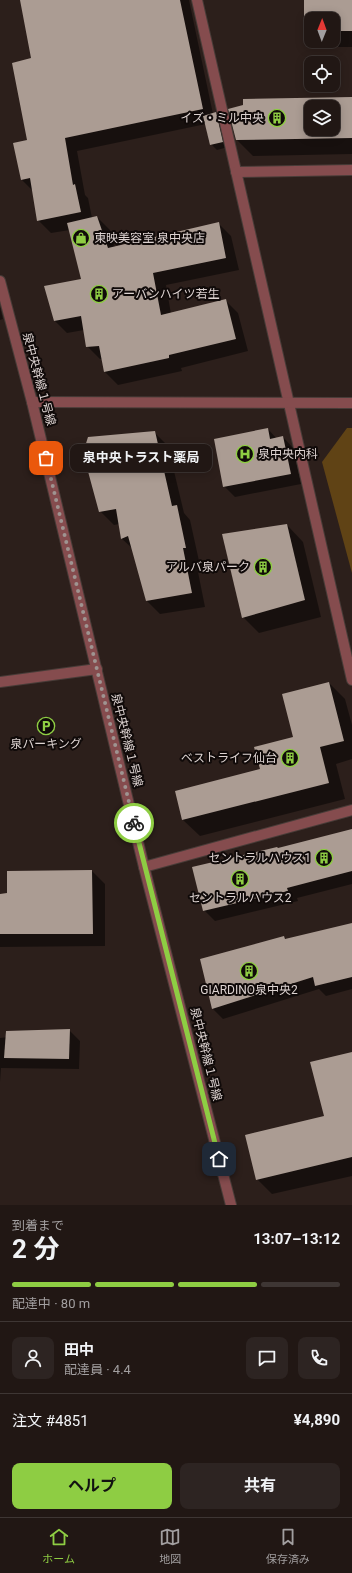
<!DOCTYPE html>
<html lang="ja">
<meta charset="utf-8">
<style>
:root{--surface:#211714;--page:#2d2422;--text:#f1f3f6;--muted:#a29fa0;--line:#3e3634;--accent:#8ecd43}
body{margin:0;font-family:Roboto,"Noto Sans JP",sans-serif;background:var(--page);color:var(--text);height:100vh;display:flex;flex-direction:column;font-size:15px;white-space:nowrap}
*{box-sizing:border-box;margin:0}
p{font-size:13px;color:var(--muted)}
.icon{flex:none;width:22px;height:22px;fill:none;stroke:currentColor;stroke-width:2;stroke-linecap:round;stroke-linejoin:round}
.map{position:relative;height:1205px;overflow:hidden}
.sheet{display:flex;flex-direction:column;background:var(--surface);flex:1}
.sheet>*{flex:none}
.needle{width:26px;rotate:1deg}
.fabs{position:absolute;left:304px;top:12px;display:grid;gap:8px}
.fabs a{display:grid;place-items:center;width:36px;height:36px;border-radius:8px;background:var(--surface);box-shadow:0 2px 10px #0003,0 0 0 1px var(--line);font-size:20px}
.pin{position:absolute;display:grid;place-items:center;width:34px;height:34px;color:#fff;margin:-17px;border-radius:8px;box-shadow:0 2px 6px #0006}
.courier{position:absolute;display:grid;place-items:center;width:40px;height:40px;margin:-20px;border:3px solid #8ecd43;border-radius:50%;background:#fff;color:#222;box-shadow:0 1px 5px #0007}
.bubble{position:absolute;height:28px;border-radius:8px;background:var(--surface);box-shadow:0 2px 10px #0003,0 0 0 1px var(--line);font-size:13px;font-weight:700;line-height:28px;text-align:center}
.head em{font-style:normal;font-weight:700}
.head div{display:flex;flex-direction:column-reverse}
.head{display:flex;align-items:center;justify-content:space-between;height:68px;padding:0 12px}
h1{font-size:26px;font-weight:700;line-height:30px}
.bar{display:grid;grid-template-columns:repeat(4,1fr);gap:6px 4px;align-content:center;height:48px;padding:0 12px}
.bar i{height:5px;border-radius:3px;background:var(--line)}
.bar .current{background:var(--accent)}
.bar p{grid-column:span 4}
.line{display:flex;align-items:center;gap:10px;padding:0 12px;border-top:1px solid var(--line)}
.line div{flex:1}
.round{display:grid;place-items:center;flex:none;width:42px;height:42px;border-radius:8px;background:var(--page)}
.primary-button{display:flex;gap:8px;margin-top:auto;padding:8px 12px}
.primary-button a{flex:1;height:46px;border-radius:8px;background:var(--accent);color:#111;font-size:16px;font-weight:700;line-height:46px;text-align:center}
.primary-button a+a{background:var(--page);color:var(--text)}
.menu{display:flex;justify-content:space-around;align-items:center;height:56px;border-top:1px solid var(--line);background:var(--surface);font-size:11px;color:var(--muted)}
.menu a{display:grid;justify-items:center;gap:2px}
.menu .current{color:var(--accent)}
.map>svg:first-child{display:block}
</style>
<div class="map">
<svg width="352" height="1205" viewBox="0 0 352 1205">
<rect width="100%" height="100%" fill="#2c1f1b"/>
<!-- green -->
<polygon fill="#604315" points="347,428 352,428 352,573 322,462"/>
<!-- shadow -->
<g fill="#0007" fill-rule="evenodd">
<polygon points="21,0 189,0 213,114 216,114 221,119 228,147 217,150 211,144 206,124 77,151 85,195 88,198 92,218 97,217 110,230 115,247 218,223 231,236 239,270 166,285 171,314 225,300 238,313 248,351 181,368 182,371 118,385 105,372 102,359 100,359 87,346 84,330 67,333 54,320 82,280 70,230 51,233 38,220 33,191 22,180 28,141 33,59"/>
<polygon points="305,0 352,0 352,47 322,47 316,41 333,41 333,19 311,19 311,36 305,30"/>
<path d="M352,98V154L253,156L236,139L230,110ZM311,107H333V129H311Z"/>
<polygon points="0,307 3,319 0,320"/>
<polygon points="268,429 277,439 283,437 293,448 301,484 235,497 224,486"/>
<polygon points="154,432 168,446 184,513 190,520 199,561 196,562 205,607 160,614 146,600 133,549 121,538 119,524 114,525 100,511"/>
<polygon points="287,525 303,542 321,617 259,633 243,617"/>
<polygon points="329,683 345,699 352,725 352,759 336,764 345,799 200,836 183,820 176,792 261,770 295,738"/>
<polygon points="352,830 352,884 297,898 298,901 215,921 204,910 278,849"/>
<polygon points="92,871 105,884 105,946 0,947 0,895 8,894"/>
<polygon points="352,924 352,989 326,996 319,989 223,1019 213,1009 284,937 287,940"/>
<polygon points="69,1030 80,1041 79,1069 1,1068 0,1082 0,1038"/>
<polygon points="352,1053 352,1176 272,1194 257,1179 325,1117"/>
</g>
<!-- building -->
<g fill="#ab9c93" fill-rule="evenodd">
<polygon points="20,0 180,0 203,109 65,138 73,185 75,184 81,212 37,221 30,178 21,180 13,143 27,140 12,63 31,58"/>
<polygon points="304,0 352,0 352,31 333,31 333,19 311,19 311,31 304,31"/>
<path d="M352,97V138L236,140L228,109L243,105V99ZM311,107H333V129H311Z"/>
<polygon points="216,112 223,142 210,145 203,116"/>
<polygon points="97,216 108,248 219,222 226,258 153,273 161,315 226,299 236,339 169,355 169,358 104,372 99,346 86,347 81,316 54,321 44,286 81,279 67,223"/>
<polygon points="268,428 270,439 283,436 291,474 223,487 214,439"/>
<polygon points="155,431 172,506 177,505 186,548 183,548 192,593 146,601 128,536 121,539 116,509 99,512 83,453 88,437"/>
<polygon points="287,524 305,600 242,618 222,534"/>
<polygon points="329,682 344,741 320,747 329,783 182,820 175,791 260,769 254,747 293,737 282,694"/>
<polygon points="352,829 352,871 287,888 288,891 203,911 192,867 277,847 278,848"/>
<polygon points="92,870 93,934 0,934 0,894 7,893 7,871"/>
<polygon points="352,923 352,977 315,986 313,977 212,1009 200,959 284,936 285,939"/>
<polygon points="70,1029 69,1059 4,1058 6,1031"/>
<polygon points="352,1052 352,1157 256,1180 245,1135 324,1116 310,1062"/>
</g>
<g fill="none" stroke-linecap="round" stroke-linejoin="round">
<defs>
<g id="minor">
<polyline points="197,0 352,680"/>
<polyline points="236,172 352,170"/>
<polyline points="0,281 32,402 144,867 231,1205"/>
<polyline points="32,402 352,403"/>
<polyline points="0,682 97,669"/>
<polyline points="144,867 352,810"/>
</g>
</defs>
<!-- minor casing -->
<use href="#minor" stroke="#483c38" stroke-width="12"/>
<!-- minor -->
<use href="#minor" stroke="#854c4e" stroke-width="10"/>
</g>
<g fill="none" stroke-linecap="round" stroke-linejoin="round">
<!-- done -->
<polyline stroke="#9f9491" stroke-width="4" stroke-dasharray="0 7.2" points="46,458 134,823"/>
<!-- route -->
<polyline stroke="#8ecd43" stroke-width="5" points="134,823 219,1159"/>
</g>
<!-- icons -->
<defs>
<symbol id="building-ring" viewBox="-11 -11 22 22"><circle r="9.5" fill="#100a09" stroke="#8ecd43" stroke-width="1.5"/><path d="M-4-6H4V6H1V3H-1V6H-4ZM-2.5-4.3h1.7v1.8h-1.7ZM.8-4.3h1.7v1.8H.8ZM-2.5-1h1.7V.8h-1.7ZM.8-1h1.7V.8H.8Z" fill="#8ecd43"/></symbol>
<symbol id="shop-ring" viewBox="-11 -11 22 22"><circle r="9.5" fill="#100a09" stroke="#8ecd43" stroke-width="1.5"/><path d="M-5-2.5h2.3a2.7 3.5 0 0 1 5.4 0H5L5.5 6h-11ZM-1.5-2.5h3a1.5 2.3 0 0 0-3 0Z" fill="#8ecd43"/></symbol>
<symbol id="hospital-ring" viewBox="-11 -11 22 22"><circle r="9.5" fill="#100a09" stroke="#8ecd43" stroke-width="1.5"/><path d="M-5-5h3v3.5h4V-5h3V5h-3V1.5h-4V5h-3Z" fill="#8ecd43"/></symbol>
<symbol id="parking-ring" viewBox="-11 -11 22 22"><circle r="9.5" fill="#100a09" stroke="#8ecd43" stroke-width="1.5"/><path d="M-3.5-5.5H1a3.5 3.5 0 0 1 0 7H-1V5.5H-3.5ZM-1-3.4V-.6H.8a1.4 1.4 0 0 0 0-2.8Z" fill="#8ecd43"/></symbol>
</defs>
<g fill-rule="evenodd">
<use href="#building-ring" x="267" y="108" width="20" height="20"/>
<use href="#shop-ring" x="71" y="228" width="20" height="20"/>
<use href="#building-ring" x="89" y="284" width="20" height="20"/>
<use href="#hospital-ring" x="235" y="444" width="20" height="20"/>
<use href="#building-ring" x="253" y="557" width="20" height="20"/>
<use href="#parking-ring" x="36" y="716" width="20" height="20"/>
<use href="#building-ring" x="280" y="748" width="20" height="20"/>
<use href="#building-ring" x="314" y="848" width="20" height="20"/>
<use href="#building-ring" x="230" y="869" width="20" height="20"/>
<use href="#building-ring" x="239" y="961" width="20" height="20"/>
</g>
<g text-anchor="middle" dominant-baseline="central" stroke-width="4" stroke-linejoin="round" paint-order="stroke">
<!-- poi labels -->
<g font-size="12" fill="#ddd3d1" stroke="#100a09" text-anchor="end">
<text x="264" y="118">イズ・ミル中央</text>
<text x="94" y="238" text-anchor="start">東映美容室 泉中央店</text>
<text x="112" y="294" text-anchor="start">アーバンハイツ若生</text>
<text x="258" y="454" text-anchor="start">泉中央内科</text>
<text x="250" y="567">アルバ泉パーク</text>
<text x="46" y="744" text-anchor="middle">泉パーキング</text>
<text x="277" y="758">ベストライフ仙台</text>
<text x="311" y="858">セントラルハウス1</text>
<text x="240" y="898" text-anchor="middle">セントラルハウス2</text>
<text x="249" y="990" text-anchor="middle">GIARDINO泉中央2</text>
</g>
<!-- street labels -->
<g font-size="12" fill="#ddd3d1" stroke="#100a09">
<text transform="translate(39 379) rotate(75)">泉中央幹線１号線</text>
<text transform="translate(127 740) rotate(76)">泉中央幹線１号線</text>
<text transform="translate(206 1054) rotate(76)">泉中央幹線１号線</text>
</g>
</g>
</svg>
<div class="fabs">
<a><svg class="needle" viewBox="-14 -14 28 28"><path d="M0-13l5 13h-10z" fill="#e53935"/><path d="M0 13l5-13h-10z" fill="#a29fa0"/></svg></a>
<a><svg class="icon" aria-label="locate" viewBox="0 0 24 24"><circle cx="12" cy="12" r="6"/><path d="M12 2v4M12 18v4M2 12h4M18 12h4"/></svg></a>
<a><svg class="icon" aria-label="layers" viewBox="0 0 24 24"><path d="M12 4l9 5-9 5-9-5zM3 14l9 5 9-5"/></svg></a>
</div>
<div class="pin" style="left:46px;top:458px;background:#ea580c"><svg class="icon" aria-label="bag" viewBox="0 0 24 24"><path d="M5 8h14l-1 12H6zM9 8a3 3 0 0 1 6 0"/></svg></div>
<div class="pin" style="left:219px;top:1159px;background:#1f2937"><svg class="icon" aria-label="home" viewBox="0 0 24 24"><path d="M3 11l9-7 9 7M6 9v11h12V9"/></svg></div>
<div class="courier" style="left:134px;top:823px"><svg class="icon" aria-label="bike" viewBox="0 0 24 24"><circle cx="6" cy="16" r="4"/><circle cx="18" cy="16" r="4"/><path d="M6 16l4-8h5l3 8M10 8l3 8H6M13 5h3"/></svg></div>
<div class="bubble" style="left:70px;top:444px;width:142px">泉中央トラスト薬局</div>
</div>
<section class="sheet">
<div class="head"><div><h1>2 分</h1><p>到着まで</p></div><em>13:07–13:12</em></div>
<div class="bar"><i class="current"></i><i class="current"></i><i class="current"></i><i></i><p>配達中 · 80 m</p></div>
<div class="line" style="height:72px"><a class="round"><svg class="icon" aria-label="person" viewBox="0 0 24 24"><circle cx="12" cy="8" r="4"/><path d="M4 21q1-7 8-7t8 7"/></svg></a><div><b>田中</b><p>配達員 · 4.4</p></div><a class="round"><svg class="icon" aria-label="chat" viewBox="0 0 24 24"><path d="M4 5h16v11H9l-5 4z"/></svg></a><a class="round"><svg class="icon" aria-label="phone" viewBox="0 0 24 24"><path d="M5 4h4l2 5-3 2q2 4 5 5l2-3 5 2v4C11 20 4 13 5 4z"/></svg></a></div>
<div class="line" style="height:52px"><div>注文 #4851</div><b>¥4,890</b></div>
<div class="primary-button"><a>ヘルプ</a><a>共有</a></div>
</section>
<nav class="menu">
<a class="current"><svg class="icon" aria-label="home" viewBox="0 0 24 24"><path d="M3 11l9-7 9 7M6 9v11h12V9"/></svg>ホーム</a>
<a><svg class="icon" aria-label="map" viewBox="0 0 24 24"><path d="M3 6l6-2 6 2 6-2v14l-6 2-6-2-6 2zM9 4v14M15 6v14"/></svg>地図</a>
<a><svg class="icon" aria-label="saved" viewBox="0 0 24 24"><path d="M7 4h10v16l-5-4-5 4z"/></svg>保存済み</a>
</nav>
